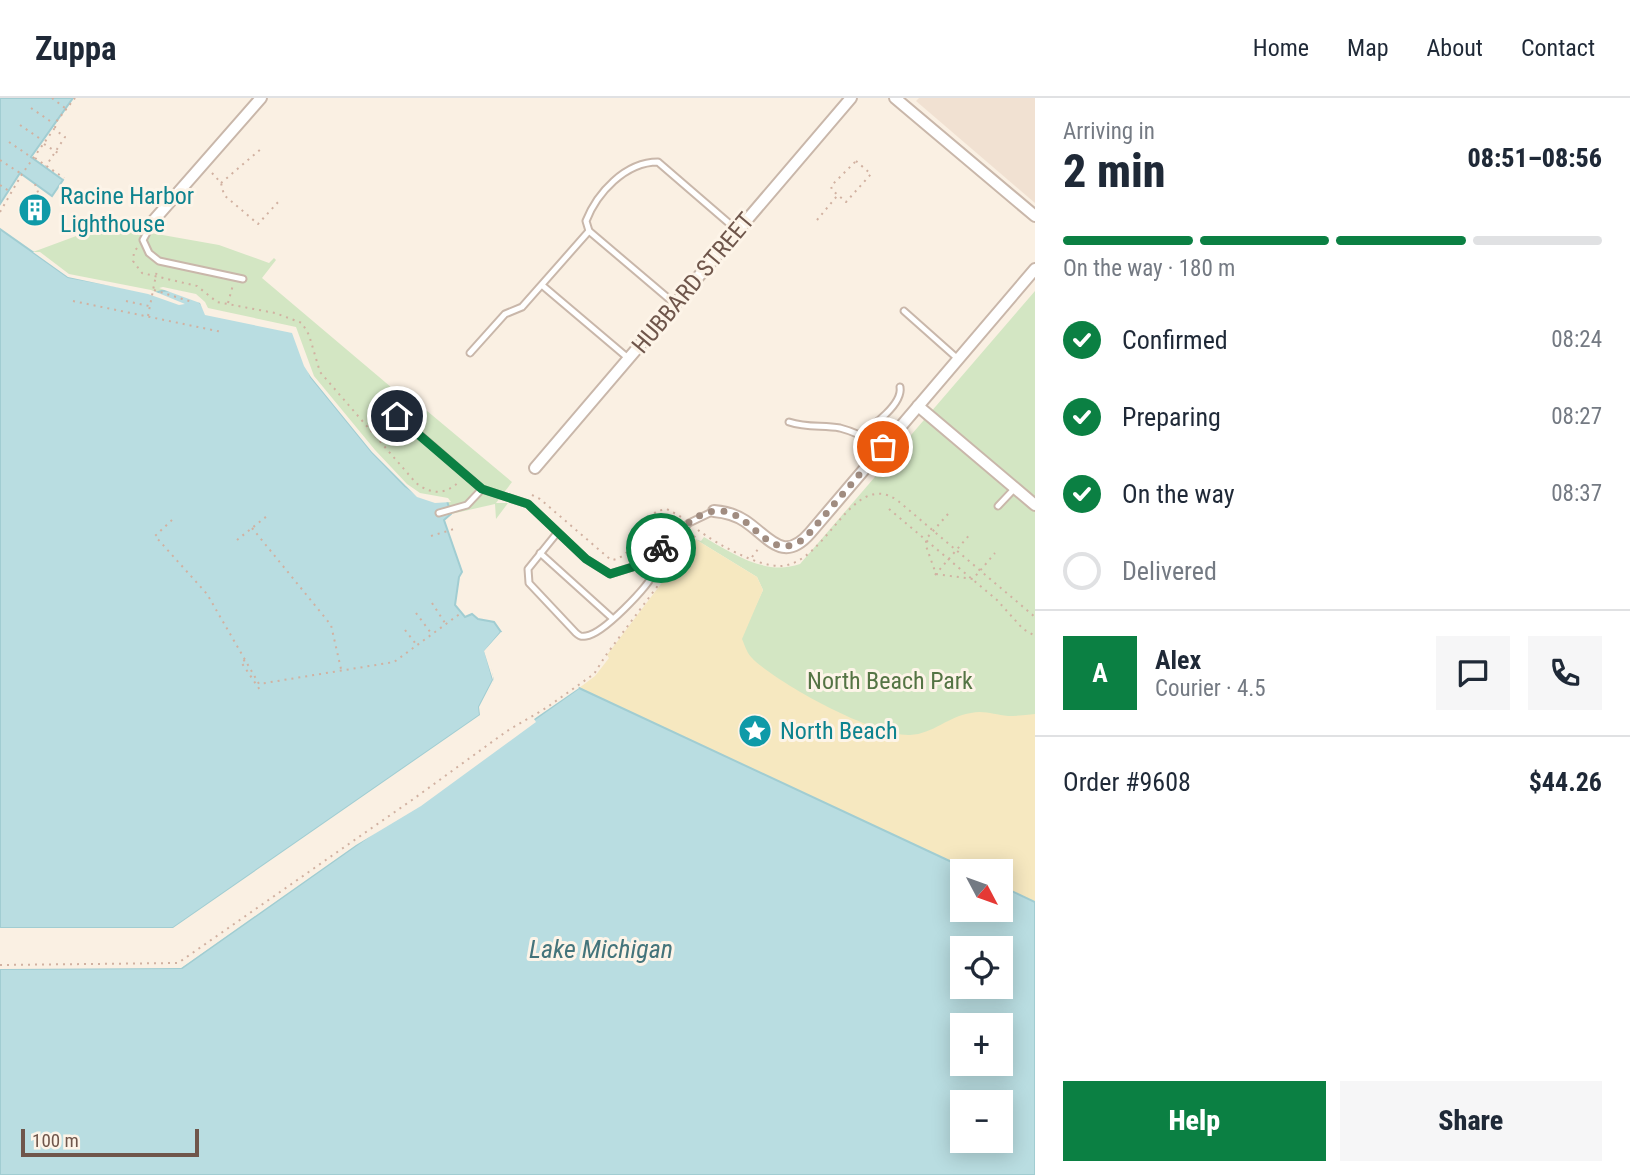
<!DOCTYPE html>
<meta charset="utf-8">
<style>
:root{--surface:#fff;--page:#f6f6f7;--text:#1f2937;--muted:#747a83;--line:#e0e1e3;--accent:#0b8043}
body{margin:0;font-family:"Roboto Condensed",sans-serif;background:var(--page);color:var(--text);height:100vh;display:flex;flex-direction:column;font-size:26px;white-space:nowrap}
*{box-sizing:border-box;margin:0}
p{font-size:23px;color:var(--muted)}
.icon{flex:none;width:38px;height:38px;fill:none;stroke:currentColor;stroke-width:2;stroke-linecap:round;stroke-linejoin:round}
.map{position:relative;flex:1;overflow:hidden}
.sheet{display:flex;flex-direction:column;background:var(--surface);width:595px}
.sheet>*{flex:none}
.needle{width:46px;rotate:131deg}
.fabs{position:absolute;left:950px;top:761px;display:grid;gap:14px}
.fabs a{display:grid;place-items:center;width:63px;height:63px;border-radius:0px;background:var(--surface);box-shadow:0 4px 18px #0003;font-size:35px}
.scale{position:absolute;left:21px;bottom:18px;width:178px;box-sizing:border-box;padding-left:7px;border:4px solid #6f564b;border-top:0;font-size:19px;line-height:24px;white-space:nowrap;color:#6f564b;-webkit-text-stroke:5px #fdf4e8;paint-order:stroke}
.pin{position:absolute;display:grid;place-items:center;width:60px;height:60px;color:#fff;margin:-30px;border:4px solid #fff;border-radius:50%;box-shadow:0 2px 7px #0007}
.courier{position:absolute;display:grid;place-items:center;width:70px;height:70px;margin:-35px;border:5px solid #0b8043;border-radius:50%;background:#fff;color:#222;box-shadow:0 2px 9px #0007}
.headline em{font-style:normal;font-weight:800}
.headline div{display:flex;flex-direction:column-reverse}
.headline{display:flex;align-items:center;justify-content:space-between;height:119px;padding:0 28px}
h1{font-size:46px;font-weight:800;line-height:52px}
.bar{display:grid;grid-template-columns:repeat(4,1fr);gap:10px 7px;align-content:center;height:84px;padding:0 28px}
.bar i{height:9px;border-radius:5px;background:var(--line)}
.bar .current{background:var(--accent)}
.bar p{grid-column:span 4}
.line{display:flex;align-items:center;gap:18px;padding:0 28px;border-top:2px solid var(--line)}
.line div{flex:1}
.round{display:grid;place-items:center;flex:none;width:74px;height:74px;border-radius:0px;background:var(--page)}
ol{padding:0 28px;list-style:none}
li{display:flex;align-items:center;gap:21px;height:77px}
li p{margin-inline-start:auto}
li .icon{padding:7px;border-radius:50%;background:var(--accent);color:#fff;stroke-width:4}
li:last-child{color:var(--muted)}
li i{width:38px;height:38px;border:4px solid var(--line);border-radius:50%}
.action{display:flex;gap:14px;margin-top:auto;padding:14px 28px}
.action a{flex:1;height:80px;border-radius:0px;background:var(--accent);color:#fff;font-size:28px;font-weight:800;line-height:80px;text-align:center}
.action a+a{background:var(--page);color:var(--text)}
header{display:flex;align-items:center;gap:42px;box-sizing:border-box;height:98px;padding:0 35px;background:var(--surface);border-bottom:2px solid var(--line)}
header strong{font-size:33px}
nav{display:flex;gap:38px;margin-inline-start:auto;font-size:24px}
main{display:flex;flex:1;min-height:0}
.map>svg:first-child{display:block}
</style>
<header>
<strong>Zuppa</strong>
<nav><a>Home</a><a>Map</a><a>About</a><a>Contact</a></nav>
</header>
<main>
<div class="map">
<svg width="1035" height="1077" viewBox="0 0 1035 1077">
<rect width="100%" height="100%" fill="#faf0e3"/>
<!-- residential -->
<polygon fill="#f1e1d2" points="919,0 1035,0 1035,105 916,3"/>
<!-- green -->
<g fill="#d3e6c3">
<path d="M106,127L219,147L269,165L274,160L276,162L262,180L398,295L402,292L512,384L496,405H508L496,421L495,406L451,416L447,403L419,398L205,213C189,201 176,188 155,195L68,179L33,154Z"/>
<path d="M1035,193V823L1001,774H962L682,650L744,533L763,492L757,479L695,441L701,443L704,439C733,456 766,478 800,466Z"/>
</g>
<!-- sand -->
<path fill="#f6e8c0" d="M695,441L757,479L763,492L742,541C745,548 747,555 752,560C776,585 876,639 910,637C933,636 949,618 971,615C984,612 995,617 1008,618C1017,618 1026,617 1035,616V823L1001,805V774H962L579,590L595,578L609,560L607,557Z"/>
<!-- water -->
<g fill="#b9dde1" stroke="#a1cdd2" stroke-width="2" fill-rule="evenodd">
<polygon points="0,0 73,0 31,59 63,82 52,98 20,75 0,106"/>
<path d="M0,131L68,179L155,195C171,189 199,195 205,213L294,232L311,279L372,354L405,388L419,398L447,403L451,416L444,422L462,474L459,479L455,507L465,519L472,516L478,521L494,524L501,534L485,553L493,582L479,609L480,617L173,830H0Z"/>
<path d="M579,590L971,773L962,774V812H1001V788L1035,804V1077H0V871L182,870ZM962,850H1001V889H962ZM962,928H1001V966H962ZM962,1004H1001V1043H962Z"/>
</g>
<!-- pier -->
<g fill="#faf0e3">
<polygon points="33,154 40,154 69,176 151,192 185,206 179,207 148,196 68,179"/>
<polygon points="163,189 196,196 205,204 208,210 296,229 314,278 375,352 407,386 420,395 448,400 451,404 435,405 417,399 372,354 311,279 304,268 292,235 205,217 200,205 159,190"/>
<polygon points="501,534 505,535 488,554 494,583 481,609 482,620 175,833 0,833 0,830 173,830 480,617 479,609 493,582 484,553"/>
<polygon points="577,587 579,590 534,621 536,624 421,708 356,747 181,870 0,871 0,868 180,867"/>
</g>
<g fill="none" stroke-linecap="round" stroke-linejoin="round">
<defs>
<g id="lane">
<polyline points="154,122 143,142 149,155 159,163 243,181"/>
<polyline points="543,188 628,260"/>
<path d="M675,206L589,133L586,123C597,95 625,64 658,64L738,133"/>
<polyline points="904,213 958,261"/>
<polyline points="470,255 505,216 522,209 589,133"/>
<polyline points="383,305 482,391 528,406 586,461 610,476 639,467 689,425 714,413"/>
<path d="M789,324C807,330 823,327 840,330C856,334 869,341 883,349"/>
<path d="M860,336C873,328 903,306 900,289"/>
<polyline points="998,408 1015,390"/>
<polyline points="439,415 467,407 482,391"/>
<path d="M557,435L528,471L529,485L576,535C580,538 580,539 586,538C603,536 648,489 655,473C658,467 658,458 660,451"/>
<polyline points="540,455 612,520"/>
</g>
<g id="street">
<polyline points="895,0 1035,118"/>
<polyline points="154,122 261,0"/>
<polyline points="918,308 1035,407"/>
<polyline points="535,370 851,0"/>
<path d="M714,413C725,414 736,417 745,423C769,439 783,466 810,435L1035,171"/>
</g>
</defs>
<!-- lane casing -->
<use href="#lane" stroke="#c9b7aa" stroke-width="9"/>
<!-- street casing -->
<use href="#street" stroke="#c9b7aa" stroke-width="14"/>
<!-- path -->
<g stroke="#d1b1a1" stroke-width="2" stroke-dasharray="2 5" stroke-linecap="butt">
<polyline points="52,0 65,10"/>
<polyline points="31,10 53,25"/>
<polyline points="20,27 42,42"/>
<polyline points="55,30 56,24 75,0"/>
<polyline points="9,44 31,59"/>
<polyline points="44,46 58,55"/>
<polyline points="35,60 64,80"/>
<polyline points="0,62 20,75"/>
<polygon points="856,63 871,76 846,104 832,92 831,88"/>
<polyline points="212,75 221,85 224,97 258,126 280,102"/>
<polyline points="221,85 262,50"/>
<polyline points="35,86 39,97"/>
<polyline points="0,87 9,93"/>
<polyline points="0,114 22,76 54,31 65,39 46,68"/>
<polyline points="24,118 20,115 34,97 48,104"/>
<polyline points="817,122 837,98"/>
<path d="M137,150L134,154L133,163L142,175L197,188L217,204L275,215L302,225L309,237L320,274L416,385C432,397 445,397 460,383"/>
<polyline points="154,192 192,204"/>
<polyline points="73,203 222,234"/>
<polyline points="126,203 149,208"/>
<polyline points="228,205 233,187"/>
<polyline points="148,218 157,172"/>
<path d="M532,397L540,401L611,462C634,460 641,426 657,413L667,411L683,420"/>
<polyline points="889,411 997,502 1023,531 1035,538"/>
<polyline points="948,416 926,441 926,448 936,476 973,481 995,455"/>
<polyline points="172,422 155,438 207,496 259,586 394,564 461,515"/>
<polyline points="252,430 331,527 341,571"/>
<path d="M698,432C717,446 758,469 781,468C828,465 851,371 897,402L1035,519"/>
<polyline points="431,438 454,431"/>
<polyline points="237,442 267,418"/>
<polyline points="752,459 759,450"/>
<polyline points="935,477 971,435"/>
<polyline points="432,505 445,525"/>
<polyline points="416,515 431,535"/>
<polyline points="405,532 416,546"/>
<polyline points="245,562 241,564 260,592"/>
<polyline points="0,867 178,865 412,702 507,633 546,610 594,576 606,557 698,434"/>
</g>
<!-- lane -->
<use href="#lane" stroke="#fff" stroke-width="5"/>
<!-- street -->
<use href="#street" stroke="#fff" stroke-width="10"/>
</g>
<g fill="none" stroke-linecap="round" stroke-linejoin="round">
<!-- done -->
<path stroke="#a08c80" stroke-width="7" stroke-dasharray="0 12.6" d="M661,450C675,437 694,415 715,413C753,409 767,471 806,439L883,349"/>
<!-- route -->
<polyline stroke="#0b8043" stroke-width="9" points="397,318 482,391 528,406 586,461 610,476 639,467 661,450"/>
</g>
<!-- icons -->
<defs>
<symbol id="building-disc" viewBox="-11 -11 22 22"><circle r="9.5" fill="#0f9aa8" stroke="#fdf4e8"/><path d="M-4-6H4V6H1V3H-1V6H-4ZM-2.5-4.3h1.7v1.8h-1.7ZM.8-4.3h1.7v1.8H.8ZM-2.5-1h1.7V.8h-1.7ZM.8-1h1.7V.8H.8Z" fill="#fff"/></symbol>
<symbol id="sight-disc" viewBox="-11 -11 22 22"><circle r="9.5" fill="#0f9aa8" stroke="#fdf4e8"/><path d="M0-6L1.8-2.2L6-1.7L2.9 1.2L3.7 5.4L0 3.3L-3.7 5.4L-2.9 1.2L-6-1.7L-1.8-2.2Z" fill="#fff"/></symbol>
</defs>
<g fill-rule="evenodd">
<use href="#building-disc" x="16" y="93" width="38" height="38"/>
<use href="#sight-disc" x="736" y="614" width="38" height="38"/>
</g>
<g text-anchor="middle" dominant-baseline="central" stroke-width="6" stroke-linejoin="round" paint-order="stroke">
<!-- culture labels -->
<g font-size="24" fill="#0d838f" stroke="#fdf4e8" text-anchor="start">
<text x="60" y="98">Racine Harbor<tspan x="60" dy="28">Lighthouse</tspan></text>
<text x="780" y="633">North Beach</text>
</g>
<!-- street labels -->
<g font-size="24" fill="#6f564b" stroke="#fdf4e8">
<text transform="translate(693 185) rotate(-50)">HUBBARD STREET</text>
</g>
<!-- park labels -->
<g font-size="24" fill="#547444" stroke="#fdf4e8">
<text x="890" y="583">North Beach Park</text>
</g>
<!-- water labels -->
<g font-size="26" font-style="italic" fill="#44747b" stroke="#fdf4e8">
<text x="601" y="851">Lake Michigan</text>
</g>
</g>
</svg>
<div class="fabs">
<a><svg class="needle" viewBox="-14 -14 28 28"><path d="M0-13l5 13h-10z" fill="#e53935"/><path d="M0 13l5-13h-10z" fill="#747a83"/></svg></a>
<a><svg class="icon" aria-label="locate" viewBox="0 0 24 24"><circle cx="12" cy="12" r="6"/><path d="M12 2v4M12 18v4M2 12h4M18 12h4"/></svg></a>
<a>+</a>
<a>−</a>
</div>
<div class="scale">100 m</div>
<div class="pin" style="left:883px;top:349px;background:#ea580c"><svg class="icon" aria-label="bag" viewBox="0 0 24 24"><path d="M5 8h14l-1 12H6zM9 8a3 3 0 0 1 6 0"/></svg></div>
<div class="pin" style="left:397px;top:318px;background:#1f2937"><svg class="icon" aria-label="home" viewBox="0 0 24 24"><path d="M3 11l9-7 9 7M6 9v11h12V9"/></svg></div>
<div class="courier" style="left:661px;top:450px"><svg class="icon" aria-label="bike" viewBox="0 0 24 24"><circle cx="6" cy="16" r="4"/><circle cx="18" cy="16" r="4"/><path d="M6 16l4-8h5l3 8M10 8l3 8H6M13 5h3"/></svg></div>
</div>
<section class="sheet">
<div class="headline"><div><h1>2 min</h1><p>Arriving in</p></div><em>08:51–08:56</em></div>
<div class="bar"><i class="current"></i><i class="current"></i><i class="current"></i><i></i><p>On the way · 180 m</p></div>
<ol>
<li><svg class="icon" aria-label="check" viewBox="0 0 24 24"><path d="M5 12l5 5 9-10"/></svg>Confirmed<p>08:24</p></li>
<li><svg class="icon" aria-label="check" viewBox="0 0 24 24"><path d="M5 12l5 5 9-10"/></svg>Preparing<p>08:27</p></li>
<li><svg class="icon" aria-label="check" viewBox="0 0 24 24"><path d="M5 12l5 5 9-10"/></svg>On the way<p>08:37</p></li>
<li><i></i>Delivered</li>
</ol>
<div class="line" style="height:126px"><b class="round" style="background:var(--accent);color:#fff">A</b><div><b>Alex</b><p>Courier · 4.5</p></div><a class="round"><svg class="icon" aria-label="chat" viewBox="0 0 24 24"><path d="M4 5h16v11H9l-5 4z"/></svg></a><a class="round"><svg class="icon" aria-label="phone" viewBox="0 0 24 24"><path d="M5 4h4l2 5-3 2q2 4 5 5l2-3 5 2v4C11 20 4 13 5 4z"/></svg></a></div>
<div class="line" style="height:91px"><div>Order #9608</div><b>$44.26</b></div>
<div class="action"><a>Help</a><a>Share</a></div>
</section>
</main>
